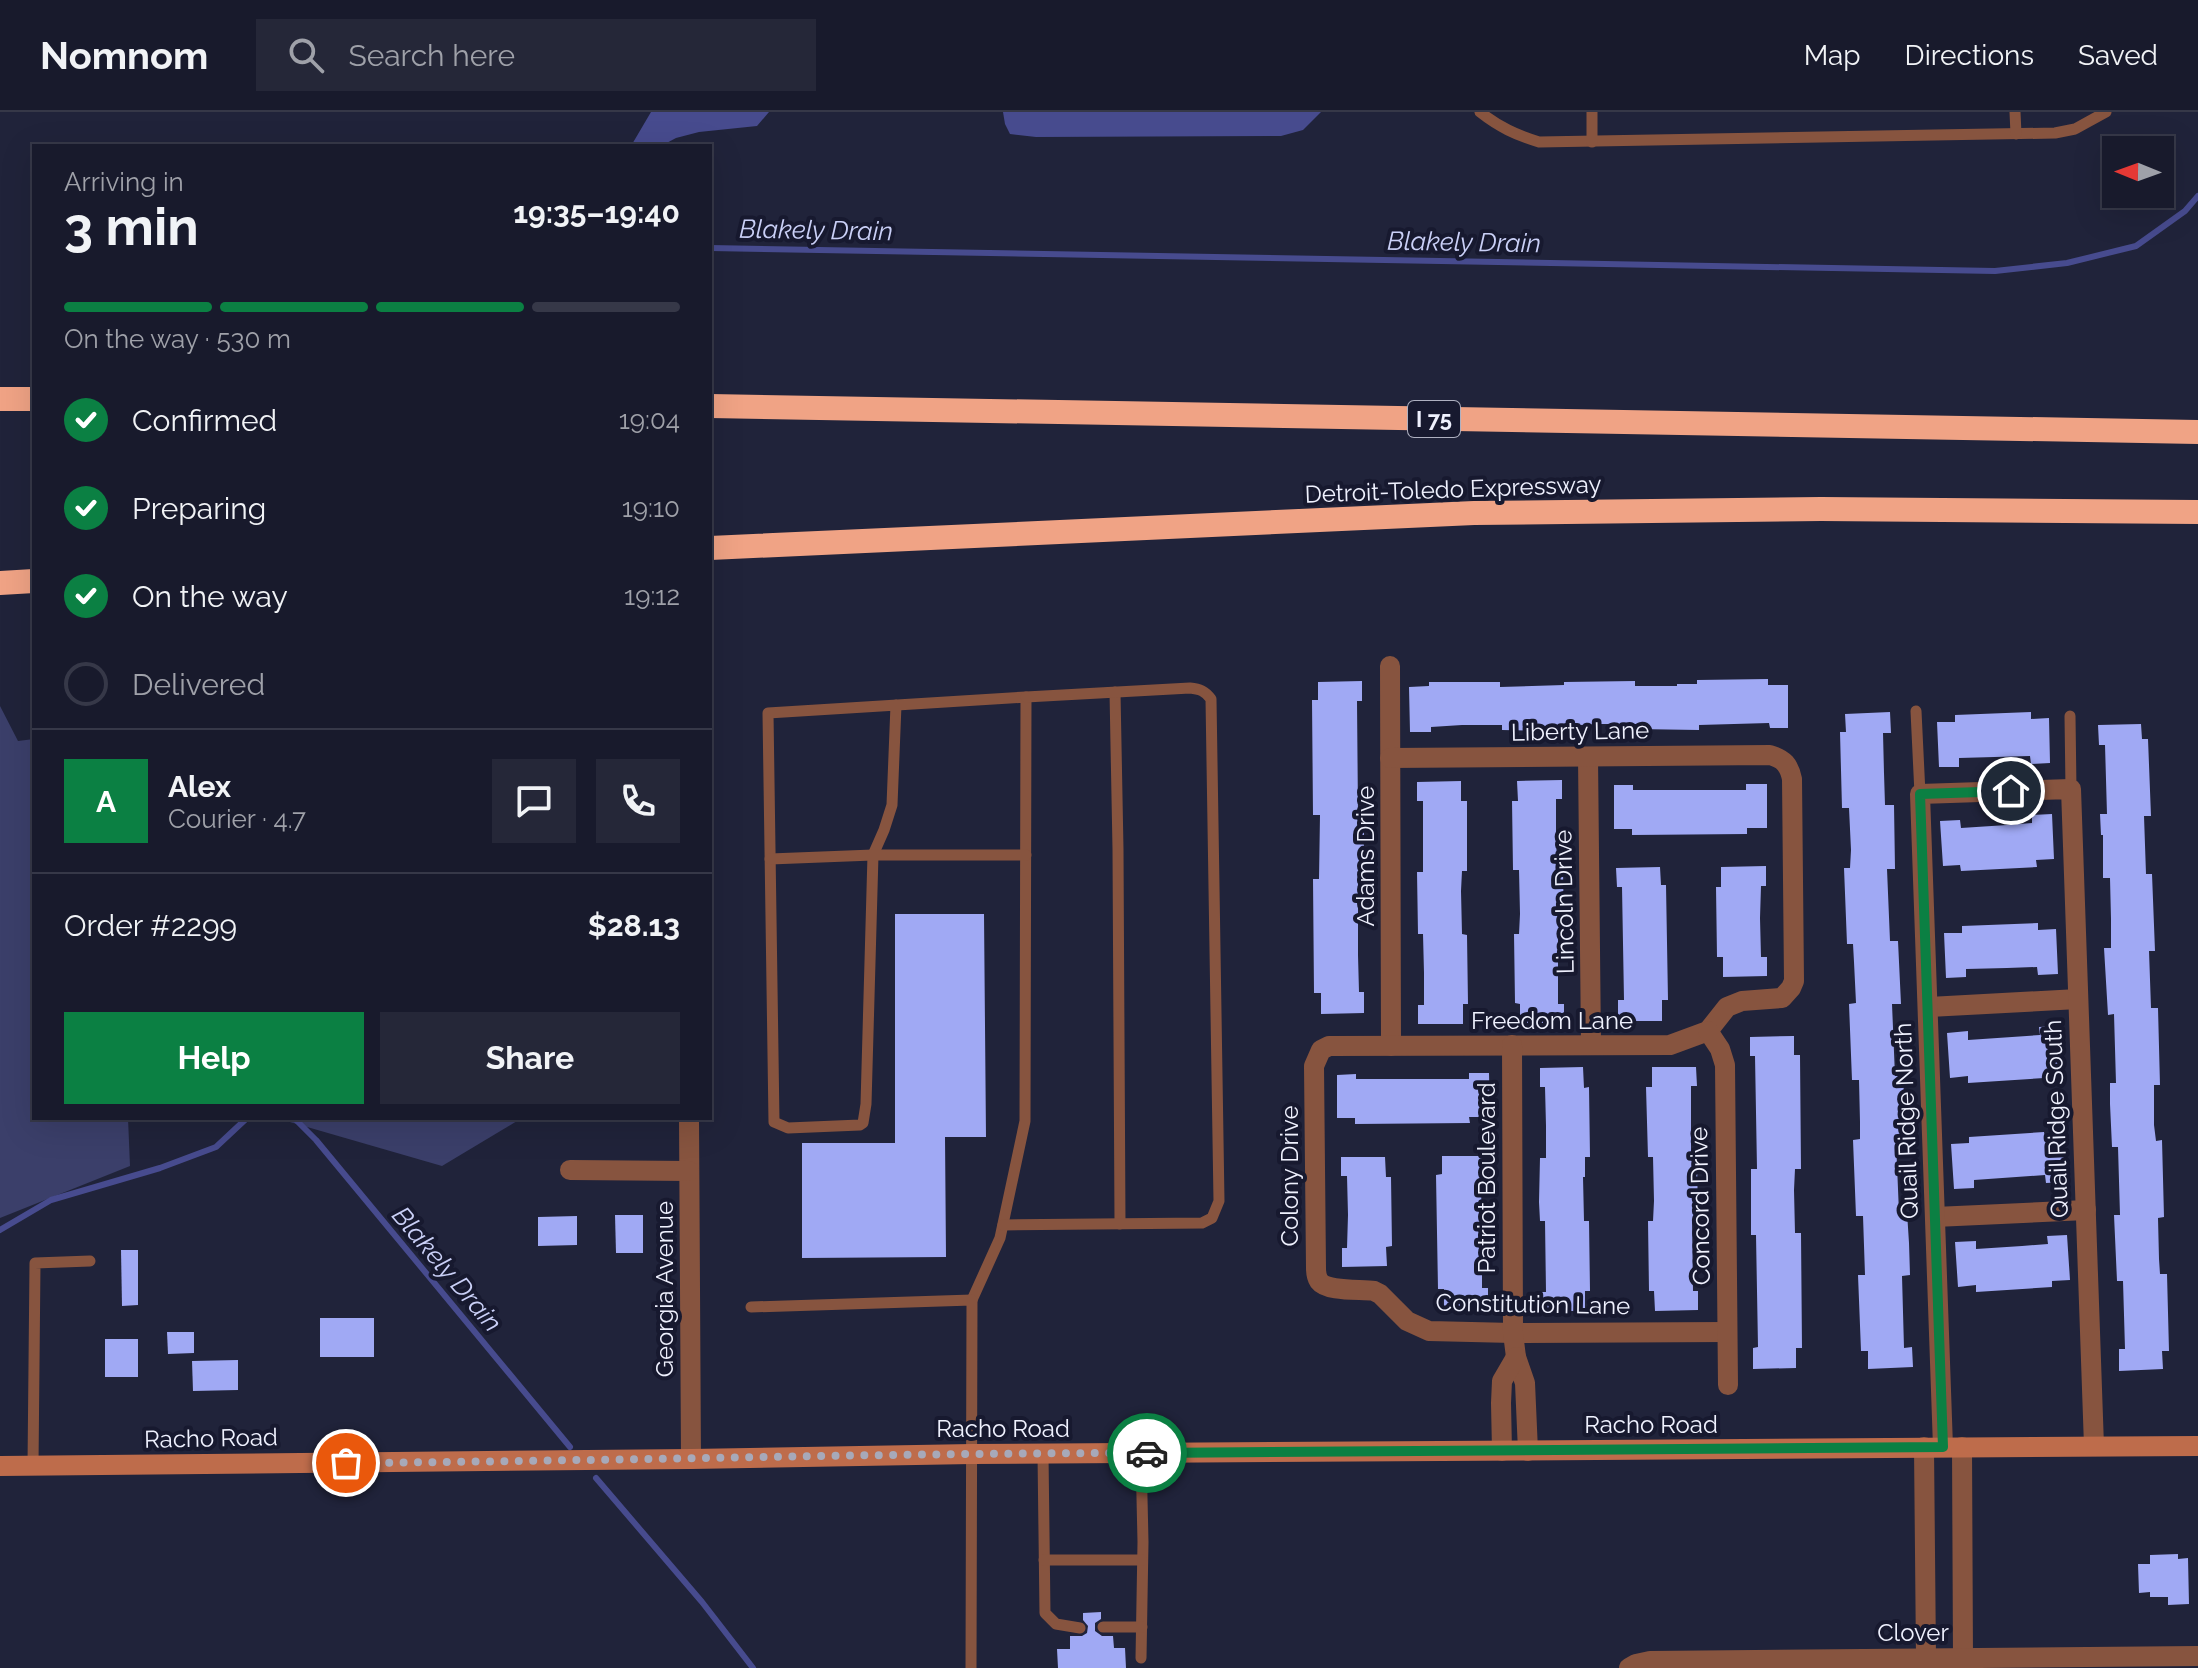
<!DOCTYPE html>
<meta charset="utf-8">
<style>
:root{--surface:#181a2c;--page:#252738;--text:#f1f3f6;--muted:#9fa1a9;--line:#363848;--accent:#0b8043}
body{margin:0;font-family:Raleway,sans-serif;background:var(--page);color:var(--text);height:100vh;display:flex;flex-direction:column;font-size:30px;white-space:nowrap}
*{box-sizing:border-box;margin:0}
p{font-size:26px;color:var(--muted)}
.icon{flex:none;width:44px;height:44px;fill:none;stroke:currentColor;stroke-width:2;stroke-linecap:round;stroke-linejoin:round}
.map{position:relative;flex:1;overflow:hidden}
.details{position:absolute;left:32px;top:32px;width:680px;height:976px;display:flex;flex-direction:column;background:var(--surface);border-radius:0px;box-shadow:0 8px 32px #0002,0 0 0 2px var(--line)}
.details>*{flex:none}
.needle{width:52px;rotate:271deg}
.fabs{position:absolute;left:2102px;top:24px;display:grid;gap:16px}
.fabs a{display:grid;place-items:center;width:72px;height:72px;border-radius:0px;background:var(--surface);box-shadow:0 8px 32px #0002,0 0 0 2px var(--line);font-size:40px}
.pin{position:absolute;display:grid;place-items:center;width:68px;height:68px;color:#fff;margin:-34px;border:4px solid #fff;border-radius:50%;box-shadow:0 2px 8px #0007}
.courier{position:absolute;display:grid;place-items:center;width:80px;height:80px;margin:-40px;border:6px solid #0b8043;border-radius:50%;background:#fff;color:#222;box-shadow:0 2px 10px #0007}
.overview em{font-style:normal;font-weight:700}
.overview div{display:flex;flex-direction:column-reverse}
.overview{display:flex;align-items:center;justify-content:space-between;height:136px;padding:0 32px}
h1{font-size:52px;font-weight:700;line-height:60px}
.bar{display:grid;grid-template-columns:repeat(4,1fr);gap:12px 8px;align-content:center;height:96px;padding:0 32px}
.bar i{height:10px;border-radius:6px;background:var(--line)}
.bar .current{background:var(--accent)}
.bar p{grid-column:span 4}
.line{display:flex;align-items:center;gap:20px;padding:0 32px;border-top:2px solid var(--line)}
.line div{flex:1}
.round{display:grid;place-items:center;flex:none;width:84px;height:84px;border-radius:0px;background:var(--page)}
ol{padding:0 32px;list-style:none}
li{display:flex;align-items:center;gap:24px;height:88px}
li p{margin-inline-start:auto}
li .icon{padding:8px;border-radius:50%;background:var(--accent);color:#fff;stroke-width:4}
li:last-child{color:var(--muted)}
li i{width:44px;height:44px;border:4px solid var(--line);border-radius:50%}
.action{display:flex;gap:16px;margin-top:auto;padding:16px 32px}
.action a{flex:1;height:92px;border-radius:0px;background:var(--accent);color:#fff;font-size:32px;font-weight:700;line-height:92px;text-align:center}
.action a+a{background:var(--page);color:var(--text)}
header{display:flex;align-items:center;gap:48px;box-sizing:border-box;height:112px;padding:0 40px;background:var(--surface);border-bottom:2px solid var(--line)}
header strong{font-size:38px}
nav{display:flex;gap:44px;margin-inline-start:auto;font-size:28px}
.search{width:560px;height:72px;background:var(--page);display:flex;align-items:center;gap:20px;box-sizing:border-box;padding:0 28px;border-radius:0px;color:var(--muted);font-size:30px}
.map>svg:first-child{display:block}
</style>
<header>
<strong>Nomnom</strong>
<div class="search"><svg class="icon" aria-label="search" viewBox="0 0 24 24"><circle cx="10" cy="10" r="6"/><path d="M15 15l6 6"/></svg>Search here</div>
<nav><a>Map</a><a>Directions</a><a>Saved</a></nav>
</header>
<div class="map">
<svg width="2198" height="1556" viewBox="0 0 2198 1556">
<rect width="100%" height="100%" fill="#20233a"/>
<!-- green -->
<g fill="#3b3f6a">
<polygon points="0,594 18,629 34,627 34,1006 128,1006 130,1054 0,1106"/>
<polygon points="276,1006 522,1006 442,1054"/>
</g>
<!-- water -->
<g fill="#474b8e">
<polygon points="651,0 769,0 757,14 699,20 676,26 661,34 631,34"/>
<polygon points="1003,0 1321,0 1303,18 1281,24 1036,25 1010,22 1005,12"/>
</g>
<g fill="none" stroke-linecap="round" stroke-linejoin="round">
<!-- stream -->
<g stroke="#474b8e" stroke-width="6">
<polyline points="710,136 1995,159 2067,151 2136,134 2185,99 2198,84"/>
<polyline points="294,1006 316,1028 570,1335"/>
<polyline points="0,1118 51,1088 160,1056 216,1035 247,1006"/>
<polyline points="596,1366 702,1490 753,1556"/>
</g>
</g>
<!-- building -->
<g fill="#a0a9f4">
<polygon points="1768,567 1768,573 1788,573 1788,616 1770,616 1769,611 1699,613 1699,618 1636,617 1636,612 1596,612 1565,614 1566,619 1545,619 1502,618 1502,613 1462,613 1431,615 1431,620 1410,620 1409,575 1429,574 1429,570 1500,570 1500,575 1564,573 1564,570 1635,569 1635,574 1677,574 1677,572 1697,572 1697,568"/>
<polygon points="1362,569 1362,589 1357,589 1358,702 1363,702 1364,723 1363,767 1358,767 1358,843 1359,880 1364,880 1364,901 1321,902 1321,881 1314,881 1313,767 1319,767 1320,703 1313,703 1312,588 1318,588 1318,570"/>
<polygon points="1890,600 1891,621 1883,621 1884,661 1885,693 1894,693 1895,757 1887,757 1890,829 1898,829 1901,892 1892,892 1895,964 1903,964 1904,984 1905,1028 1896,1029 1899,1101 1907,1100 1909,1131 1910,1163 1902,1164 1904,1236 1912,1235 1913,1255 1868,1257 1868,1239 1861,1239 1858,1163 1865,1163 1863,1104 1856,1104 1853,1028 1860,1027 1860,1010 1859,968 1852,968 1849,892 1856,891 1854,850 1853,832 1847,832 1844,756 1850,756 1851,738 1849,696 1842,696 1840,620 1846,620 1845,602"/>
<polygon points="2031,600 2031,607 2049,606 2050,651 2031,652 2030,644 1959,646 1959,655 1939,655 1937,610 1955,610 1955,603"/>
<polygon points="2141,612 2142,627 2148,627 2151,704 2144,704 2146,762 2152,762 2155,839 2149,839 2151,896 2158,896 2160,973 2154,973 2154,1013 2156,1029 2162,1028 2164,1105 2158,1106 2159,1147 2160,1162 2167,1162 2169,1239 2162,1239 2163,1257 2119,1259 2119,1237 2125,1237 2123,1169 2117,1169 2114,1103 2120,1103 2118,1035 2112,1035 2110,992 2110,971 2116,971 2114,902 2108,903 2104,836 2111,836 2111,807 2110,766 2103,766 2103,723 2101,723 2100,702 2107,702 2105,633 2099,633 2098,613"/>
<polygon points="1562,668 1562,687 1556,687 1556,720 1557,759 1563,759 1564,821 1558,821 1558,892 1564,892 1564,911 1520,911 1520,892 1515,891 1514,822 1519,822 1520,802 1519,758 1513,758 1512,689 1518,689 1517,669"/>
<polygon points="1461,669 1461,689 1467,689 1467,759 1462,759 1461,779 1462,822 1467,823 1468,892 1463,892 1463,912 1418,912 1418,893 1424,893 1424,861 1423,822 1418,822 1417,760 1423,760 1423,689 1417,689 1417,670"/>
<polygon points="1746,672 1767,672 1767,716 1747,716 1747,722 1632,723 1632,717 1614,717 1614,673 1633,673 1633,678 1746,678"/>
<polygon points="2052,702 2054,747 2036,748 2037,755 1961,759 1960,753 1943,754 1940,709 1960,708 1961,716 2007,713 2032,711 2032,703"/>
<polygon points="1766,754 1766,774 1761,774 1760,806 1761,845 1767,845 1767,864 1723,865 1723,845 1717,845 1716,775 1721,775 1721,755"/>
<polygon points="1660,755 1661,773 1666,773 1668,888 1662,888 1662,909 1618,909 1618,888 1624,888 1622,775 1617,775 1616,756"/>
<polygon points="895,802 984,802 986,1025 945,1025 946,1145 802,1146 802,1031 895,1031"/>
<polygon points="2038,811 2038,818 2056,817 2058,862 2038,863 2037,855 2007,856 1966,857 1966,865 1946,866 1944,821 1962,821 1962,814"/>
<polygon points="2059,914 2062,958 2044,960 2044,966 1968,971 1968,964 1950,966 1947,921 1968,919 1968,928 2040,923 2039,915"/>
<polygon points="1794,924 1794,943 1800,943 1801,1057 1795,1057 1794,1078 1795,1121 1801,1121 1802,1236 1796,1236 1796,1256 1753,1257 1753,1236 1758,1235 1756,1123 1751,1123 1751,1057 1757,1057 1755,944 1750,944 1750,925"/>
<polygon points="1583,955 1584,976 1589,975 1590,1045 1585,1045 1585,1065 1583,1065 1584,1109 1589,1109 1590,1179 1585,1179 1585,1199 1540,1199 1540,1180 1546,1180 1545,1109 1540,1109 1539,1090 1540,1046 1546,1046 1546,1014 1545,975 1540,975 1540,956"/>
<polygon points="1652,955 1696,955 1697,974 1691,974 1691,1045 1697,1045 1698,1108 1692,1108 1693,1179 1698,1179 1698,1198 1655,1199 1654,1179 1649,1179 1648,1109 1653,1109 1654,1089 1653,1045 1648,1045 1646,975 1652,975"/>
<polygon points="1469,961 1489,961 1490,1005 1469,1005 1470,1011 1355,1012 1355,1006 1337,1006 1337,963 1356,962 1356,967 1469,967"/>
<polygon points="2044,1020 2045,1026 2063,1025 2066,1070 2046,1071 2045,1063 1974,1068 1974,1076 1954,1077 1951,1032 1969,1031 1969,1025"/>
<polygon points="1442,1044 1486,1044 1486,1063 1481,1063 1482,1154 1482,1176 1488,1176 1488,1197 1444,1198 1444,1177 1438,1177 1436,1063 1442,1062"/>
<polygon points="1341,1045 1385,1045 1386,1065 1391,1065 1392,1134 1386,1135 1387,1154 1342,1155 1342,1136 1347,1136 1348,1103 1347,1064 1341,1064"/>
<polygon points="615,1103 643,1103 643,1141 616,1141"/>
<polygon points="577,1104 577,1133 538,1134 538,1105"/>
<polygon points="2067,1123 2070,1168 2052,1169 2052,1175 1976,1180 1976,1173 1958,1175 1955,1130 1976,1129 1976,1137 2022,1134 2048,1132 2047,1124"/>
<polygon points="121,1138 138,1138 138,1193 122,1194"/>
<rect x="320" y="1206" width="54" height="39"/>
<polygon points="167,1220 194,1220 194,1241 168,1242"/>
<rect x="105" y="1227" width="33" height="38"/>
<polygon points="238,1248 238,1278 193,1279 192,1249"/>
<polygon points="2178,1442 2178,1447 2188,1446 2189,1492 2168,1493 2168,1485 2150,1485 2150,1480 2139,1481 2138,1452 2150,1452 2150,1443"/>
<polygon points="1101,1500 1101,1507 1095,1511 1095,1519 1102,1524 1113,1524 1114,1536 1125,1536 1126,1556 1058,1556 1057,1537 1070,1537 1070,1524 1082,1524 1087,1521 1088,1514 1083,1508 1083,1501"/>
</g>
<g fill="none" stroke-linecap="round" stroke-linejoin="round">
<!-- lane -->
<g stroke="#87543f" stroke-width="11">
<path d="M1480,0C1499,15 1516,23 1539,30L2055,21L2075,17L2106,0"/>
<polyline points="1592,0 1592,30"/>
<polyline points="2015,0 2016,22"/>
<polyline points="1115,580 1118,737 1120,1112"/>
<polyline points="896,593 892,693 884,718 873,743 866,992 863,1011 860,1013 788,1016 774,1010 768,601 1026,585 1025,1009 1000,1126 972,1188"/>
<polyline points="1916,599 1920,682"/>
<polyline points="2070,604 2071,677"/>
<polyline points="770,747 873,743 1026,743"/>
<path d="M1003,1113L1202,1111L1212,1106L1219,1089L1211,587C1205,579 1200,577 1190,576L1026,585"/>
<polyline points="751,1195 972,1188 971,1556"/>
<polyline points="1141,1341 1143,1430 1141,1546"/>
<polyline points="1043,1342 1045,1501 1056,1512 1080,1516"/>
<polyline points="33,1354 35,1151 90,1149"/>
<polyline points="1044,1448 1142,1448"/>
<polyline points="1103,1515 1142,1515"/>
</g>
<!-- street -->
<g stroke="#87543f" stroke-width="20">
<polyline points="1390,554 1391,934"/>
<polyline points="1588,645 1591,933"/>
<path d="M1390,646L1770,643C1784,647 1789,653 1792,667L1794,869L1791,876L1782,886L1742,889L1727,895L1708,919L1670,933L1329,934L1321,938L1314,954L1316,1156C1316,1159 1317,1166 1319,1169C1327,1180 1361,1177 1374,1179L1380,1182L1407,1209L1429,1219L1513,1221L1727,1220"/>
<polyline points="1929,895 2078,887"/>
<polyline points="1708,919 1720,937 1725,953 1728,1273"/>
<polyline points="1512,933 1513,1221 1516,1245 1525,1271 1528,1339"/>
<polyline points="689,1006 691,1347"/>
<polyline points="570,1058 689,1059"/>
<polyline points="1935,1105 2086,1098"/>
<polyline points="1924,1335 1926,1546"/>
<polyline points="1943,1335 1920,682 2071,677 2094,1334"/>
<polyline points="1962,1335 1963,1546"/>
<polyline points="1502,1339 1501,1291 1502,1269 1516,1245"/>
<polyline points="1629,1556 1636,1552 1650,1549 2198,1544"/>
</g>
<!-- secondary -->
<polyline stroke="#be6c4b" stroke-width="20" points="0,1354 691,1347 972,1342 2198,1334"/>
<!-- highway -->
<g stroke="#f0a385" stroke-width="24">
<polyline points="0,287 34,287"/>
<polyline points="710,294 2198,320"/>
<polyline points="710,436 1474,401 1821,397 2198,400"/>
<polyline points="0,471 34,469"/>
</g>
</g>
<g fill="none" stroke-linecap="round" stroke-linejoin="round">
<!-- done -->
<path stroke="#a7a9b9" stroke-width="8" stroke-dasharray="0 14.4" d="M346,1351C613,1349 880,1341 1147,1341"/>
<!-- route -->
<polyline stroke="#0b8043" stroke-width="10" points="1147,1341 1943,1335 1920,682 2011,679"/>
</g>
<g text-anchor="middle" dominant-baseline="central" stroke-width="8" stroke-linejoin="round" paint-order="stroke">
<!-- shield labels -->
<rect fill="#17192f" stroke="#aeb0c0" stroke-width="2" x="1408" y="289" width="52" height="36" rx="6"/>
<g font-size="22" font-weight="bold" fill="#eff1fe">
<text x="1434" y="307">I 75</text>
</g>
<!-- street labels -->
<g font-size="24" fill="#eff1fe" stroke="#17192f">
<text transform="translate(1453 377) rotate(-2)">Detroit-Toledo Expressway</text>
<text transform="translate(1580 619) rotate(-1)">Liberty Lane</text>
<text transform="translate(1365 744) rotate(-90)">Adams Drive</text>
<text transform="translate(1564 790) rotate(-91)">Lincoln Drive</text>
<text x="1552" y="908">Freedom Lane</text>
<text transform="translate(2056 1007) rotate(-92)">Quail Ridge South</text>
<text transform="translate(1906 1009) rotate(-92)">Quail Ridge North</text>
<text transform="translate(1289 1064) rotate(-90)">Colony Drive</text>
<text transform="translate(1486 1066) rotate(-90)">Patriot Boulevard</text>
<text transform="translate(1700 1094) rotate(-91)">Concord Drive</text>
<text transform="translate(664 1177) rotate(-90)">Georgia Avenue</text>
<text transform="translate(1533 1192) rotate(1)">Constitution Lane</text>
<text x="1651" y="1312">Racho Road</text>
<text x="1003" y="1316">Racho Road</text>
<text transform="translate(211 1326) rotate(-1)">Racho Road</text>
<text x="1913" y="1520">Clover</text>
</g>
<!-- water labels -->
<g font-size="26" font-style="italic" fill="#cad0f7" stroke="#17192f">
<text transform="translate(816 118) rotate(1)">Blakely Drain</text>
<text transform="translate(1464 130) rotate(1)">Blakely Drain</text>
<text transform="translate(447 1157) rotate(50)">Blakely Drain</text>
</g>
</g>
</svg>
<div class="fabs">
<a><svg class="needle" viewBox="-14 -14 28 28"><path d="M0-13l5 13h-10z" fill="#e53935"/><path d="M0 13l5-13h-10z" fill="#9fa1a9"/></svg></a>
</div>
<div class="pin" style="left:346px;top:1351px;background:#ea580c"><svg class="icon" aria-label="bag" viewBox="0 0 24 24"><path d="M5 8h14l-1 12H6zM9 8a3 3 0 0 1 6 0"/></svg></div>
<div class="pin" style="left:2011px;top:679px;background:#1f2937"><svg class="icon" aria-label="home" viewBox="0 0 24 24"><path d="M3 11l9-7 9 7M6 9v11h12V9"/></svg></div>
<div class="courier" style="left:1147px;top:1341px"><svg class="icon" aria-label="car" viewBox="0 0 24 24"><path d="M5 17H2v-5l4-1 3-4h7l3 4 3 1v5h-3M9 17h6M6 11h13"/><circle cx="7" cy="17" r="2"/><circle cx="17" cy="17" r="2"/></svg></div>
<section class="details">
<div class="overview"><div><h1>3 min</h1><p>Arriving in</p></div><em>19:35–19:40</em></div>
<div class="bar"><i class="current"></i><i class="current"></i><i class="current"></i><i></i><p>On the way · 530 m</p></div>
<ol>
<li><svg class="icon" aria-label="check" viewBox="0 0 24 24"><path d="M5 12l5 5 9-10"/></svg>Confirmed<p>19:04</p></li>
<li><svg class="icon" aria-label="check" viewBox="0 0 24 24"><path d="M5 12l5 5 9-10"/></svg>Preparing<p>19:10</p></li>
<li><svg class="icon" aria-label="check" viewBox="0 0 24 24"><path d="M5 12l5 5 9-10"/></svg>On the way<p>19:12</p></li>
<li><i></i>Delivered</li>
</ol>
<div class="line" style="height:144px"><b class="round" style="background:var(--accent);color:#fff">A</b><div><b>Alex</b><p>Courier · 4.7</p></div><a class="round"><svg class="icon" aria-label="chat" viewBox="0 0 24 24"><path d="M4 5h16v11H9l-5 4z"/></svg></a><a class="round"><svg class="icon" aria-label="phone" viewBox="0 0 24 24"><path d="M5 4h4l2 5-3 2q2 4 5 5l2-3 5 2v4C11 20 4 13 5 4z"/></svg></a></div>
<div class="line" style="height:104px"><div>Order #2299</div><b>$28.13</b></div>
<div class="action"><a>Help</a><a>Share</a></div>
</section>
</div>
